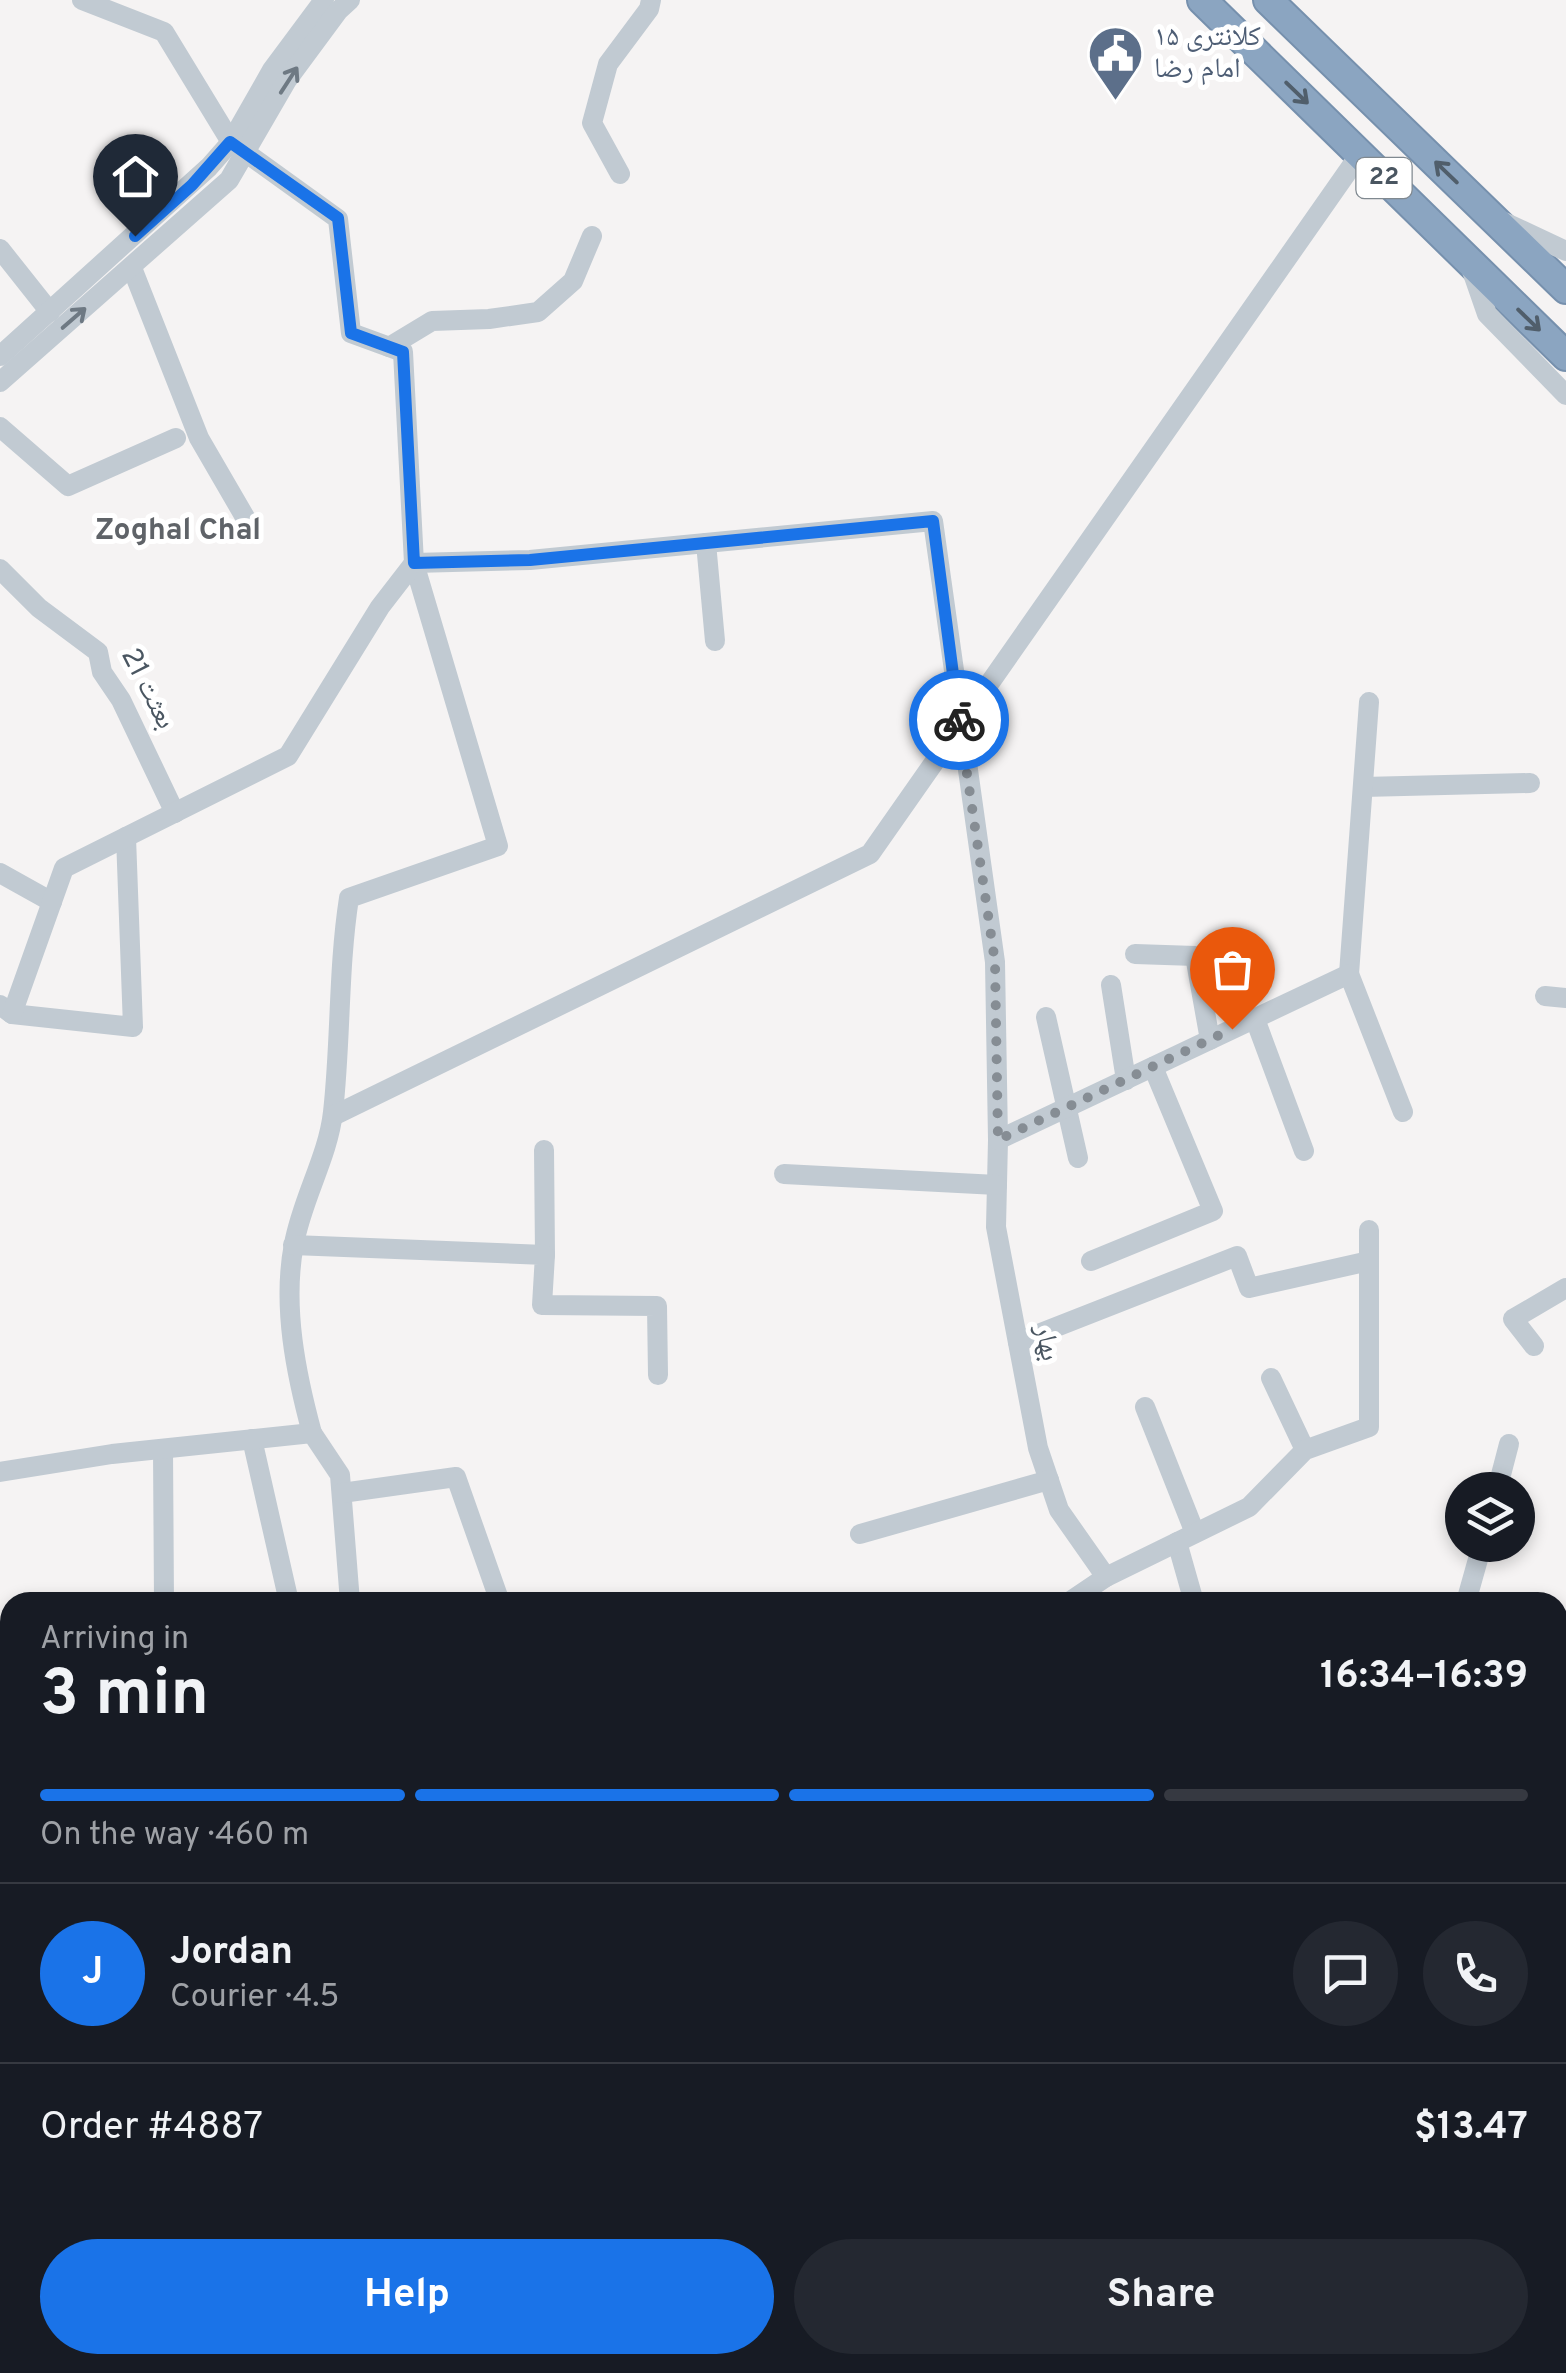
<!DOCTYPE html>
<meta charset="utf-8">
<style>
:root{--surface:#171b24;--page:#242831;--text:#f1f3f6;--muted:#9ea1a6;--line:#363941;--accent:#1a73e8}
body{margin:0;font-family:Overpass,"Noto Naskh Arabic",sans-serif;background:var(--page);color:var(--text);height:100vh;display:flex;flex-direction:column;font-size:38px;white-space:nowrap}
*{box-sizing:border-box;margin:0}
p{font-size:32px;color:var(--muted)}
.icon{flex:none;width:55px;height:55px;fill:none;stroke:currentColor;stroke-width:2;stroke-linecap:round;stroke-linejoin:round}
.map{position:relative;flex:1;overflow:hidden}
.sheet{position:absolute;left:0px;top:1592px;width:1568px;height:782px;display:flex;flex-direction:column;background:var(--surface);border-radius:30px 30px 0 0;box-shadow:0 5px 15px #0003}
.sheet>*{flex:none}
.controls{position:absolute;left:1445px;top:1472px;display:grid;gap:20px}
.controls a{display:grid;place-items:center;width:90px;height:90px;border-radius:50%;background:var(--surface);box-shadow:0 5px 15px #0003;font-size:50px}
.pin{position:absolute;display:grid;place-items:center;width:85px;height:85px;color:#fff;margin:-102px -42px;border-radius:50% 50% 50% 0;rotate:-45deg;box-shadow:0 0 10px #0007}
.pin .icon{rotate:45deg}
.courier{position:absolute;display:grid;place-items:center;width:100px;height:100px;margin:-50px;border:8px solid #1a73e8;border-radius:50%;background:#fff;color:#222;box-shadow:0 2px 12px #0007}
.summary em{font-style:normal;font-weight:700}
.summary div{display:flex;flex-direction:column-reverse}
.summary{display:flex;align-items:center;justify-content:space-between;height:170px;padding:0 40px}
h1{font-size:65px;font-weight:700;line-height:75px}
.bar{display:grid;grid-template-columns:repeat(4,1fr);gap:15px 10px;align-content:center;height:120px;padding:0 40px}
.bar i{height:12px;border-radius:8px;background:var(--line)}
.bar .current{background:var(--accent)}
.bar p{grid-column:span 4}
.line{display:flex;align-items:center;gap:25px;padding:0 40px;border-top:2px solid var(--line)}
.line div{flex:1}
.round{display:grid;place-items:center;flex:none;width:105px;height:105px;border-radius:52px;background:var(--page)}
.button{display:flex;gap:20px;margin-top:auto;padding:20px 40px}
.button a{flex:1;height:115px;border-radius:60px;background:var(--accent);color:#fff;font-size:40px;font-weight:700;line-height:115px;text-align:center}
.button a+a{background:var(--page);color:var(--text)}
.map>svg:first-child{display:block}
</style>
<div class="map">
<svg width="1566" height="2373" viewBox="0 0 1566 2373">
<rect width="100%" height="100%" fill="#f5f3f3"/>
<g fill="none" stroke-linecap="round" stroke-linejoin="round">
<defs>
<g id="highway">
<polyline points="1202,0 1566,356"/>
<polyline points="1268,0 1566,289"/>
</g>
</defs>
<!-- highway casing -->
<use href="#highway" stroke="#7690ad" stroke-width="32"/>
<!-- minor -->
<g stroke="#c1cad2" stroke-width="20">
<path d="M82,0L164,32L231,142L338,219L351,333L403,352L414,563L498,846L349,898C338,969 341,1041 333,1112C328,1157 302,1199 294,1244C282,1306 296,1374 312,1433"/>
<polyline points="620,174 592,123 608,64 649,9 651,0"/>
<polyline points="1504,222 1566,251"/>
<polyline points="0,249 50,312"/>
<polyline points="132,268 199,438 253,531"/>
<polyline points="1471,268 1487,314 1566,395"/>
<polyline points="389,347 432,321 489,319 538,312 573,281 592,236"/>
<polyline points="0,356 209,167 231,142 272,70 324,0"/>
<polyline points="0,382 229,180 287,80 338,11 350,0"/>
<polyline points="0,427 68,486 176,438"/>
<polyline points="706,543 715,641"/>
<polyline points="0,569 39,608 98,652 102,672 121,700 175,813"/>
<polyline points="1363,787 1530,783"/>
<polyline points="0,873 52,902"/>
<polyline points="1135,954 1195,956 1210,1040"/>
<polyline points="1349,974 1369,702"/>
<polyline points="1111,985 1126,1080"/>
<polyline points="1545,996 1566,998"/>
<polyline points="0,1005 12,1014 133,1027 126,837"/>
<polyline points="12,1014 64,868 288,756 380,607 414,563 530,560 933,521 995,962 998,1140 996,1227 1038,1448 1059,1510 1106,1577"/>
<polyline points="1046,1017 1078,1158"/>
<polyline points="1255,1019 1304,1151"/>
<polyline points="333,1116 870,854 1360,154"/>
<polyline points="998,1140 1349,974 1403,1112"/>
<polyline points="544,1150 545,1255"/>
<polyline points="784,1174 997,1185"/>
<polyline points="293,1245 545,1255 542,1305 657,1306 658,1375"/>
<polyline points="1091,1261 1213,1211 1153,1067"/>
<polyline points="1018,1342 1237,1256 1249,1288 1369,1261"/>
<polyline points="1534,1346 1513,1319 1566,1288"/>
<polyline points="1271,1378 1305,1450"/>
<polyline points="1145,1407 1195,1533"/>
<polyline points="252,1439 289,1602"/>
<polyline points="163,1450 164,1602"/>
<polyline points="0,1472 112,1454 312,1433 340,1475 350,1602"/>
<polyline points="1497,1490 1509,1444"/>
<polyline points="342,1493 456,1477 500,1602"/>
<polyline points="860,1534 1049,1480"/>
<polyline points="1177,1542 1194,1602"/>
<polyline points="1069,1602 1106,1577 1249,1507 1305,1450 1369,1427 1369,1230"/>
<polyline points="1466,1602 1482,1545"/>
<polyline points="1558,1730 1566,1723"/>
<polyline points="1558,2066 1566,2066"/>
<polyline points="699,2365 699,2373"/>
<polyline points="346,2373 347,2365"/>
<polyline points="571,2373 571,2365"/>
<polyline points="954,2373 957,2365"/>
<polyline points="1056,2373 1060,2365"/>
<polyline points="1277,2373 1278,2365"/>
</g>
<!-- highway -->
<use href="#highway" stroke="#8ba5c1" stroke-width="28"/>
<!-- rail -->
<g stroke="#b5b8bd" stroke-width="6">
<polyline points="1558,2111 1566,2111"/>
<polyline points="0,2136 10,2136"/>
</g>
</g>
<!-- one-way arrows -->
<defs><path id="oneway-shaft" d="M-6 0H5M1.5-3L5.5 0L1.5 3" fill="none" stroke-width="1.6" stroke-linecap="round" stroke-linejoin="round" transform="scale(2.5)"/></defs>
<g stroke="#6e7983">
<use href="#oneway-shaft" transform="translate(289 80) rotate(-57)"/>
<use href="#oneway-shaft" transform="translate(74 318) rotate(-41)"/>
</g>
<g stroke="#505e6b">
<use href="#oneway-shaft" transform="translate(1297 93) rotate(44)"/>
<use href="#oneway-shaft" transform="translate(1446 172) rotate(-136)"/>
<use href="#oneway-shaft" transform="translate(1529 320) rotate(44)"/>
</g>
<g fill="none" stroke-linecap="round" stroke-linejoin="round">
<!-- done -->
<polyline stroke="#868d94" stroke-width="10" stroke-dasharray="0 18" points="959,720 995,962 998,1140 1232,1029"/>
<!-- route -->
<polyline stroke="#1a73e8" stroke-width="12" points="135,236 192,185 230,142 338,218 351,333 403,352 414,563 530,560 933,521 959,720"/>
</g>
<!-- icons -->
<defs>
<symbol id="civic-pin" viewBox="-11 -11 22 30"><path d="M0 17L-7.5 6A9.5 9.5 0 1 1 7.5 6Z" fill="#5c6f8a" stroke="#fff"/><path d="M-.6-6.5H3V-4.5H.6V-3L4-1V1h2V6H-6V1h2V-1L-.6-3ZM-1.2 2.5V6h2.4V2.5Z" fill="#fff"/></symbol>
</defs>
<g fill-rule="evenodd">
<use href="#civic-pin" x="1084" y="22" width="63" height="86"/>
</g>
<g text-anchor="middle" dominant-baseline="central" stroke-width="10" stroke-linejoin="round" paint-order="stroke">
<!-- shield labels -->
<rect fill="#fff" stroke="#808990" stroke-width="2.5" x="1356.5" y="158" width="55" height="40" rx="8"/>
<g font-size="25" font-weight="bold" fill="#4a5661">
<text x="1384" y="178">22</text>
</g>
<!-- service labels -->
<g font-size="28" fill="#4e5e75" stroke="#fff" text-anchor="start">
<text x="1154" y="38">کلانتری ۱۵<tspan x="1154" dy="32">امام رضا</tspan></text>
</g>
<!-- street labels -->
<g font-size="28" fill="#4a5661" stroke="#fff">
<text transform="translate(147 689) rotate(63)">بعثت 21</text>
<text transform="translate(1046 1343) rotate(79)">بهار</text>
</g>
<!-- neighbourhood labels -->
<g font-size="30" font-weight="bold" fill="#5f6368" stroke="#fff">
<text x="178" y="531">Zoghal Chal</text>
</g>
</g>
</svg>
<div class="controls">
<a><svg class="icon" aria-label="layers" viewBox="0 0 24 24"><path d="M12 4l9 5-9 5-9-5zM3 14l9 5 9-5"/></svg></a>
</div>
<div class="pin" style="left:1232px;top:1029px;background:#ea580c"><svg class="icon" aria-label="bag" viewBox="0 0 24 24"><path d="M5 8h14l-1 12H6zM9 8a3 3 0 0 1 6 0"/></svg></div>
<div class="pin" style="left:135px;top:236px;background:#1f2937"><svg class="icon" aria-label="home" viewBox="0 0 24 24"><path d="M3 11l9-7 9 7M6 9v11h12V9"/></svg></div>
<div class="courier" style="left:959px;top:720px"><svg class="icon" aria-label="bike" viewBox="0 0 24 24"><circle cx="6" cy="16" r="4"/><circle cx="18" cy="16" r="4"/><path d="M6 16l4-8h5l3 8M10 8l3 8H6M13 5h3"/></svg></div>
<section class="sheet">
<div class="summary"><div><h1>3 min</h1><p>Arriving in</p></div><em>16:34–16:39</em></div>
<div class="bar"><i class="current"></i><i class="current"></i><i class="current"></i><i></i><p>On the way · 460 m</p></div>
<div class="line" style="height:180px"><b class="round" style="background:var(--accent);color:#fff">J</b><div><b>Jordan</b><p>Courier · 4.5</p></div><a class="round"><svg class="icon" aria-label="chat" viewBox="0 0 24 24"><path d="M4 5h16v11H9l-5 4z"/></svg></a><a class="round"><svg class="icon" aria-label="phone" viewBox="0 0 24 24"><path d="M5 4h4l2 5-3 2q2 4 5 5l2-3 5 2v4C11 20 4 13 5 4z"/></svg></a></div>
<div class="line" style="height:130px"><div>Order #4887</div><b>$13.47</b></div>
<div class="button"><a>Help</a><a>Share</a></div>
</section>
</div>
